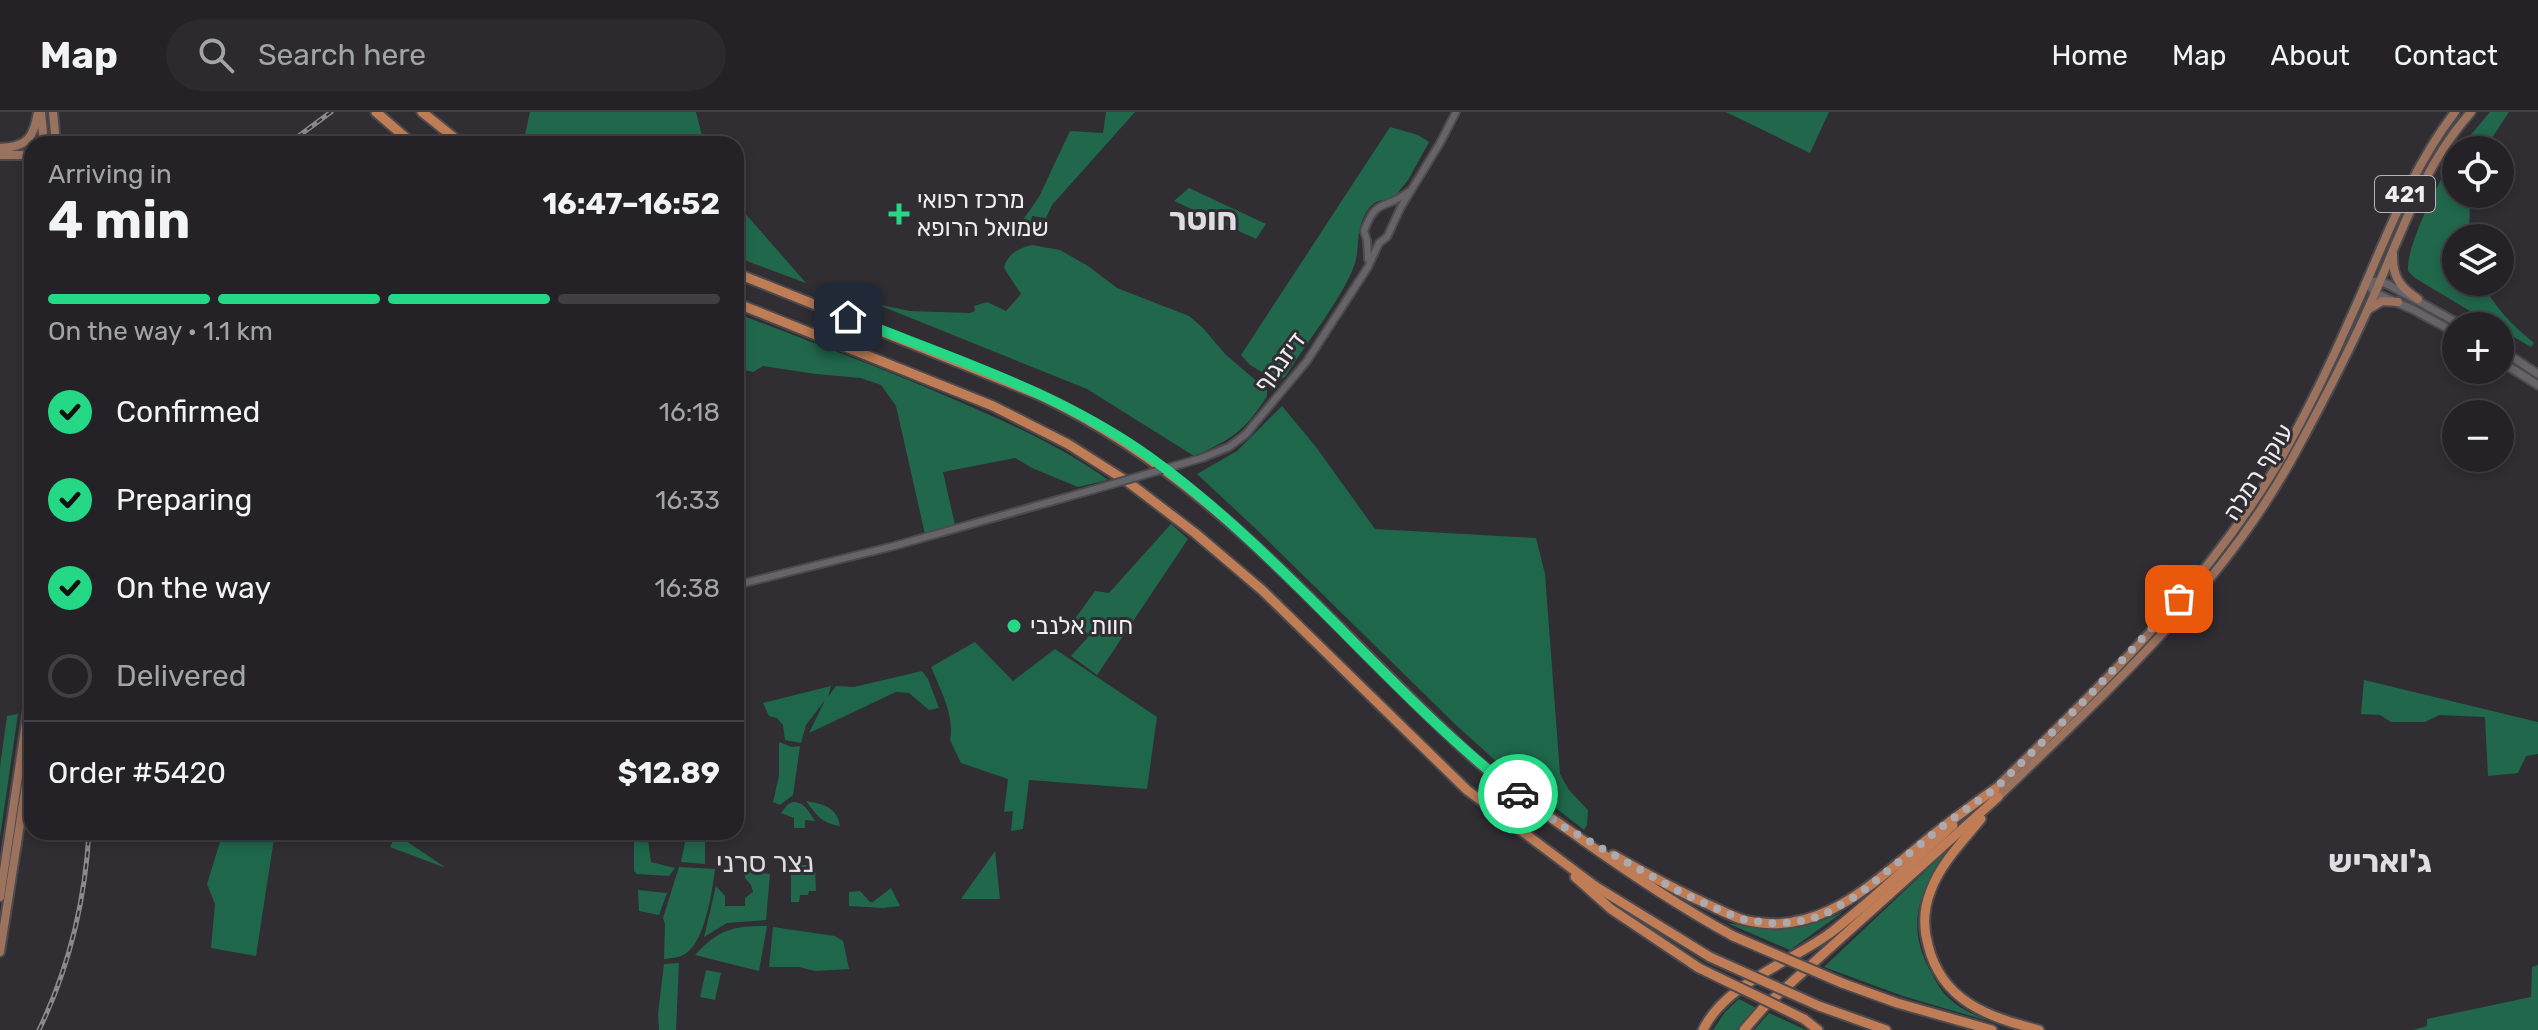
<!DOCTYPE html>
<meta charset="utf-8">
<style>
:root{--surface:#242226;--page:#2c2a2e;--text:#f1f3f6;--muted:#a3a4a7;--line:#413f43;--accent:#24d886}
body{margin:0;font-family:Rubik,"Noto Sans Hebrew",sans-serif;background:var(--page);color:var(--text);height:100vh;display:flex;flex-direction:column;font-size:30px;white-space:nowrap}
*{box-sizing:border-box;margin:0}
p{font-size:26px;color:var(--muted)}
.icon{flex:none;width:44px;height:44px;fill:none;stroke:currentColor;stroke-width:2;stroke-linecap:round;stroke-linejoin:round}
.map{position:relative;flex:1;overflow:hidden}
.panel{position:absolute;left:24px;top:24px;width:720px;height:704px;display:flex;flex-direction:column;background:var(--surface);border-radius:24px;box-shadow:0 4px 12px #0003,0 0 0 2px var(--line)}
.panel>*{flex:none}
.buttons{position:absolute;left:2442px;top:24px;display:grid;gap:16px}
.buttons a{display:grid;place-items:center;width:72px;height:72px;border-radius:50%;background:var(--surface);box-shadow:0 4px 12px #0003,0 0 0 2px var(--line);font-size:40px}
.pin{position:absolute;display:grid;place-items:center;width:68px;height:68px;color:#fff;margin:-34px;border-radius:16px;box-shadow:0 4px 12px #0006}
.courier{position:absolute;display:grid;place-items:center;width:80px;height:80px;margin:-40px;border:6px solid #24d886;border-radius:50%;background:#fff;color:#222;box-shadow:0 2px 10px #0007}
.overview em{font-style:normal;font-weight:700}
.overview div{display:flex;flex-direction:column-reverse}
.overview{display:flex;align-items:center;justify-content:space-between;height:136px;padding:0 24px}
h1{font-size:52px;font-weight:700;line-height:60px}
.bar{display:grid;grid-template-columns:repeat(4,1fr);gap:12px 8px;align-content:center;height:96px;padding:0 24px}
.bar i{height:10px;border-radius:6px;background:var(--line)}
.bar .on{background:var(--accent)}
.bar p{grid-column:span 4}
.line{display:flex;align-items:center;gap:20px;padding:0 24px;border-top:2px solid var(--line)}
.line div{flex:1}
ol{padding:0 24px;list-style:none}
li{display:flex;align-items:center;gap:24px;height:88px}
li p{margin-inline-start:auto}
li .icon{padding:8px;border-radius:50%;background:var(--accent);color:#111;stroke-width:4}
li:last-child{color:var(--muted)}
li i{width:44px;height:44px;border:4px solid var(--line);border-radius:50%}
header{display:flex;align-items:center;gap:48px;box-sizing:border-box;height:112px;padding:0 40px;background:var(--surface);border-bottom:2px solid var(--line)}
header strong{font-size:38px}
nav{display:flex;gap:44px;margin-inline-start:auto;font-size:28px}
.search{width:560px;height:72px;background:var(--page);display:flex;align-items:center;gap:20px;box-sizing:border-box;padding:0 28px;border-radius:44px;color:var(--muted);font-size:30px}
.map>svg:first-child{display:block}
</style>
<header>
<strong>Map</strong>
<div class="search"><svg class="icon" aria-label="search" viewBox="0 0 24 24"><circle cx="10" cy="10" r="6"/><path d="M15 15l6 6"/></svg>Search here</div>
<nav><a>Home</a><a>Map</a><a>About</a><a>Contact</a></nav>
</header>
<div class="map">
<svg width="2538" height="918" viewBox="0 0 2538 918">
<rect width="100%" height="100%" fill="#302e33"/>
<!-- green -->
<g fill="#21674b">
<polygon points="530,0 696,0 704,32 523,32"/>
<polygon points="1106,0 1135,0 1052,93 1046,106 1032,104 1028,121 1011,125 1039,85 1070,19 1103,21"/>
<polygon points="1726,0 1829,0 1810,41"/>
<polygon points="2490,0 2509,0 2484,38 2458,38"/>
<path d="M1390,15L1418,23L1429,30L1408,68L1393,87C1384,87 1376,88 1370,95C1352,119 1363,135 1352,159C1337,193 1305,233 1285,265L1277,269L1250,253L1241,243Z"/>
<path d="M2456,41V82H2470L2469,126H2456V170H2482C2494,195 2513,214 2534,231L2531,235L2500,217V214H2495L2415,166L2408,159C2406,133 2441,65 2456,41Z"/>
<polygon points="1189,76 1266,112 1256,127 1174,89"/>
<polygon points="736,91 806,171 736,145"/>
<path d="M1032,133L1060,138L1088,154L1117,176L1189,204L1203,216L1225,242L1267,278V284C1245,319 1231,328 1194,344L1087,277L876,192L910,199L970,201L975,199L974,194L987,190L1006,199L1021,182L1004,156C1007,142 1019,136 1032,133Z"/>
<path d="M736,201C806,228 877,254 946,284C1002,308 1058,332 1108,368L1078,375L1032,356L1015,346L943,360L955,413L925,422L896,294L881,273L861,266L816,262L763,254L753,260L740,257L736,252Z"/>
<polygon points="1171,412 1188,427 1097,563 1071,544 1090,523 1072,511 1095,479 1109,481"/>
<polygon points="2364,568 2538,610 2538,642 2526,644 2518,661 2488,664 2485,605 2439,603 2425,610 2391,610 2380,603 2361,602"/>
<polygon points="18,602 0,725 0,655 7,604"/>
<polygon points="779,630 792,635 800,634 793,683 780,693 773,690 779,664"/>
<path d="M806,689C823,692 837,695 840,714C822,711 817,704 806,689Z"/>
<path d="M793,690C805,690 809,700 815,709L805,708V716H794V706L781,701L788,692Z"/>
<polygon points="687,720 720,720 721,725 705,727 705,752 681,750"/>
<polygon points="396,722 446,756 390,735"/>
<path d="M1955,731C1922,774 1902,809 1932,862C1936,870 1942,881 1950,887C1960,897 1975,903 1988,909L1903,884L1824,855Z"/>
<polygon points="995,739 1000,787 961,787"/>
<polygon points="791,753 815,753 816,779 809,779 808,783 800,783 799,790 791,790"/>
<path d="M679,755L715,757C712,779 705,833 683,843C678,846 670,846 664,847L665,812L663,806Z"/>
<polygon points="745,759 770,762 766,808 727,811 704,825 716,774 725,784 725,794 745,794 745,786 753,780 751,773 745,766"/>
<polygon points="891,776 900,794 883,796 849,794 849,780 860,779 870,790 873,790"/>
<polygon points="638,778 667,781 659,803 639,799"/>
<path d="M1843,800L1790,838L1727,811C1777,819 1797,821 1843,800Z"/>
<path d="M767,814L759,859L695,843C719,817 733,814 767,814Z"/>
<polygon points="679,851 676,918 659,918 658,902 664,852"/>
<polygon points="2538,853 2538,918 2413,918 2427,914 2427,907 2531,885 2532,855"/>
<polygon points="706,858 721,861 715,888 700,885"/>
<polygon points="1739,887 1756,896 1737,918 1713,918 1725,900"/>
<polygon points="1769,901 1806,918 1754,918"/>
</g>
<!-- forest -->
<g fill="#1e674a">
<polygon points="1282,294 1316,335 1375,417 1536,426 1545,462 1560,662 1569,678 1588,698 1587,713 1584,718 1497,650 1457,614 1257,418 1197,362 1237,339"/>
<path d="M975,530L1013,569L1055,537L1157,605L1147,677L1029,668L1023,717L1011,719L1013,699L1004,700L1008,667L961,651L950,628C955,604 940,577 931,555Z"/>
<polygon points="922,559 928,567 939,596 929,598 909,581 896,580 809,621 825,588 806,613 801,631 785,628 783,613 777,606 769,604 763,591 831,574 828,585 836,574 854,575"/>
<polygon points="223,720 275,720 256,844 211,836 215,792 207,772"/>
<polygon points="634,720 647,720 651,750 675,756 669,764 637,762 634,759"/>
<polygon points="773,815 835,824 843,829 849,857 815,859 799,855 769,855"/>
</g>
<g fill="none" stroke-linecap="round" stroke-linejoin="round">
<defs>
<g id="tertiary">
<path d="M1368,147L1367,128L1364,119C1377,84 1385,99 1408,80"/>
<polyline points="1202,346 1229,335 1246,322 1307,249 1368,155 1379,131 1387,125 1401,95 1440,31 1456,0"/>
<polyline points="736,473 894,434 1092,378"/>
</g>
<g id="secondary">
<polyline points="2366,170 2380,169 2389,173 2463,214"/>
<polyline points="2366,170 2375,181 2414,198 2456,221"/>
<polyline points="2500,237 2538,262"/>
<polyline points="2500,249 2538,273"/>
</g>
<g id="primary">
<polyline points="53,0 56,32"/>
<polyline points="41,1 44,32"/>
<path d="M0,36C27,35 34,26 38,0"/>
<polyline points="0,43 24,43 32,45"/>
<path d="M2393,143C2392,165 2401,176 2418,187"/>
<polyline points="2369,197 2382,189 2398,190"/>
<path d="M1995,677C2100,574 2210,471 2284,341C2308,298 2331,251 2351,205C2383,135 2408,61 2455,0"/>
<path d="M1998,685C2106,580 2221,477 2294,343C2323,290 2351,236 2375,181C2402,119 2425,51 2471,0"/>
<polyline points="0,785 32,570"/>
<polyline points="0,840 32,634"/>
</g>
<g id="motorway">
<polyline points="376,0 413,32"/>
<polyline points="422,0 462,32"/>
<path d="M736,161L1037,282C1215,364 1328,513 1469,642C1500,670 1535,695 1570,719C1623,757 1676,793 1733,824"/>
<polyline points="736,191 993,294 1068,332 1128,370 1195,421 1262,478 1467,678 1595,774 1710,845"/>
<path d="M1981,707C1963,729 1941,751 1931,778C1924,795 1923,815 1928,833C1942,890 1989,905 2039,918"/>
<path d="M1613,743C1643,760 1673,777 1705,791C1718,797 1731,804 1744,808C1815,826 1866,777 1917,736C1942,715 1968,696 1995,677"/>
<polyline points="1575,765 1611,797 1699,856"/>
<polyline points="1842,871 1897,891 1992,918"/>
<polyline points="1819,894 1886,918"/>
<polyline points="1804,907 1818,918"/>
<path d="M1703,918C1725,871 1794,849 1833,819C1875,786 1914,749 1953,713"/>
<polyline points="1744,918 1764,895 1998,685"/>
</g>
</defs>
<!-- tertiary casing -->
<use href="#tertiary" stroke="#4c4a4e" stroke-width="10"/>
<!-- secondary casing -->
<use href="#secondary" stroke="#4c4a4e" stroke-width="11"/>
<!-- primary casing -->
<use href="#primary" stroke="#4c4a4e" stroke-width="12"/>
<!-- motorway casing -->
<use href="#motorway" stroke="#4c4a4e" stroke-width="13"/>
<!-- tertiary -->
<use href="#tertiary" stroke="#666369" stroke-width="6"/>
<!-- secondary -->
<use href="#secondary" stroke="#666369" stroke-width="7"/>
<!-- primary -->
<use href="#primary" stroke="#9b725d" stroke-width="8"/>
<!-- motorway -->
<use href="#motorway" stroke="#bf7c55" stroke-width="9"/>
<defs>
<g id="rail">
<polyline points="288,32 331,0"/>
<path d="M39,918C69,856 85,789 89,720"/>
</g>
</defs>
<!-- rail casing -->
<use href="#rail" stroke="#8b898d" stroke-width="5"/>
<!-- rail -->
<use href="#rail" stroke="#302e33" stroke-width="2" stroke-dasharray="6" stroke-linecap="butt"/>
<defs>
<polyline id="tertiary-bridge" points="1092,378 1202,346"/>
<g id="motorway-bridge">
<polyline points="1733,824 1842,871"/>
<polyline points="1710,845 1819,894"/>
<polyline points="1699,856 1804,907"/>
</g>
</defs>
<!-- tertiary-bridge casing -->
<use href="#tertiary-bridge" stroke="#4c4a4e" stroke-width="10" stroke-linecap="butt"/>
<!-- motorway-bridge casing -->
<use href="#motorway-bridge" stroke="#4c4a4e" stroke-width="13" stroke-linecap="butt"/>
<!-- tertiary-bridge -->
<use href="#tertiary-bridge" stroke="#666369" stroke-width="6"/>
<!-- motorway-bridge -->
<use href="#motorway-bridge" stroke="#bf7c55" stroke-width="9"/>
</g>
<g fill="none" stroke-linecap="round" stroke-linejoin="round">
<!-- done -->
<polyline stroke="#acaaae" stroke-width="8" stroke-dasharray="0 14.4" points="1518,682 1562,714 1680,780 1726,801 1745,808 1778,812 1808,808 1825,802 1858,783 1948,710 1995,677 2088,585 2179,487"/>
<!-- route -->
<path stroke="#24d886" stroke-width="10" d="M848,205C951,246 1061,281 1151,346C1286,444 1387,580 1518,682"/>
</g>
<!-- markers -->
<g fill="#24d886" stroke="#302e33" stroke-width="3">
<path d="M895 90h8v8h8v8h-8v8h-8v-8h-8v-8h8z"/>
<circle cx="1014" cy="514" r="8"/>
</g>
<g text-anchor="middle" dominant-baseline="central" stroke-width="6" stroke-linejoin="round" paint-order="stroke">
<!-- shield labels -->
<rect fill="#302e33" stroke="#b6b4b8" stroke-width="2" x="2375" y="64" width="60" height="36" rx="6"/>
<g font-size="22" font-weight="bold" fill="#efedf1">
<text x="2405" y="82">421</text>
</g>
<!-- poi labels -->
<g font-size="24" fill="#efedf1" stroke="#302e33" text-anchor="start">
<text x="917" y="88">מרכז רפואי<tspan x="917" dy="28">שמואל הרופא</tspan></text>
<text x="1030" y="514">חוות אלנבי</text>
</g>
<!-- street labels -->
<g font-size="24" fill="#efedf1" stroke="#302e33">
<text transform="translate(1280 250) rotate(-53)">דיזנגוף</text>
<text transform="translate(2258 360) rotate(-58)">עוקף רמלה</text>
</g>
<!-- quarter labels -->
<g font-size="28" fill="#dfdce3" stroke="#302e33">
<text x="765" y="750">נצר סרני</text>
</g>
<!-- district labels -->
<g font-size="32" font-weight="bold" fill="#dfdce3" stroke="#302e33">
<text x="1203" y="107">חוטר</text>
<text x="2380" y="749">ג'ואריש</text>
</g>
</g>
</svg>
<div class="buttons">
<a><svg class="icon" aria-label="locate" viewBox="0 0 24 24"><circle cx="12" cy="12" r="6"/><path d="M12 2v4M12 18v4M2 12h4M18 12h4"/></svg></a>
<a><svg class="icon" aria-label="layers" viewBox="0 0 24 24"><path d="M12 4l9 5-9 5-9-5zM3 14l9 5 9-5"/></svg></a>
<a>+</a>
<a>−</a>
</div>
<div class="pin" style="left:2179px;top:487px;background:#ea580c"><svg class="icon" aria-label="bag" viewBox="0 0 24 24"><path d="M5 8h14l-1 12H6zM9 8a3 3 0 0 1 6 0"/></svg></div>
<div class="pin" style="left:848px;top:205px;background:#1f2937"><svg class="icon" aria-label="home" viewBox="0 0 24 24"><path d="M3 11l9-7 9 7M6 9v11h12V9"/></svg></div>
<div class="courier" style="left:1518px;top:682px"><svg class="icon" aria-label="car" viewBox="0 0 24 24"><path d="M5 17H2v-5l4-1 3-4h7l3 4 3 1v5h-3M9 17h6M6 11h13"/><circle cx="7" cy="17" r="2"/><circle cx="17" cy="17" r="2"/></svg></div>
<section class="panel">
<div class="overview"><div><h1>4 min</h1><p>Arriving in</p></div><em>16:47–16:52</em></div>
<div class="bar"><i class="on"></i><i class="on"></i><i class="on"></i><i></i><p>On the way · 1.1 km</p></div>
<ol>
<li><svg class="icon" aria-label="check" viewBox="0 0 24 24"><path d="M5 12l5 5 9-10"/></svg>Confirmed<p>16:18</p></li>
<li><svg class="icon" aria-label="check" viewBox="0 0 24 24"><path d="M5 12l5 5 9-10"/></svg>Preparing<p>16:33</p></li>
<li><svg class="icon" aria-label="check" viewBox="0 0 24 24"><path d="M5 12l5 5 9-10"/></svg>On the way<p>16:38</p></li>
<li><i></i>Delivered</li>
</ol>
<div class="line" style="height:104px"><div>Order #5420</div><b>$12.89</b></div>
</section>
</div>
